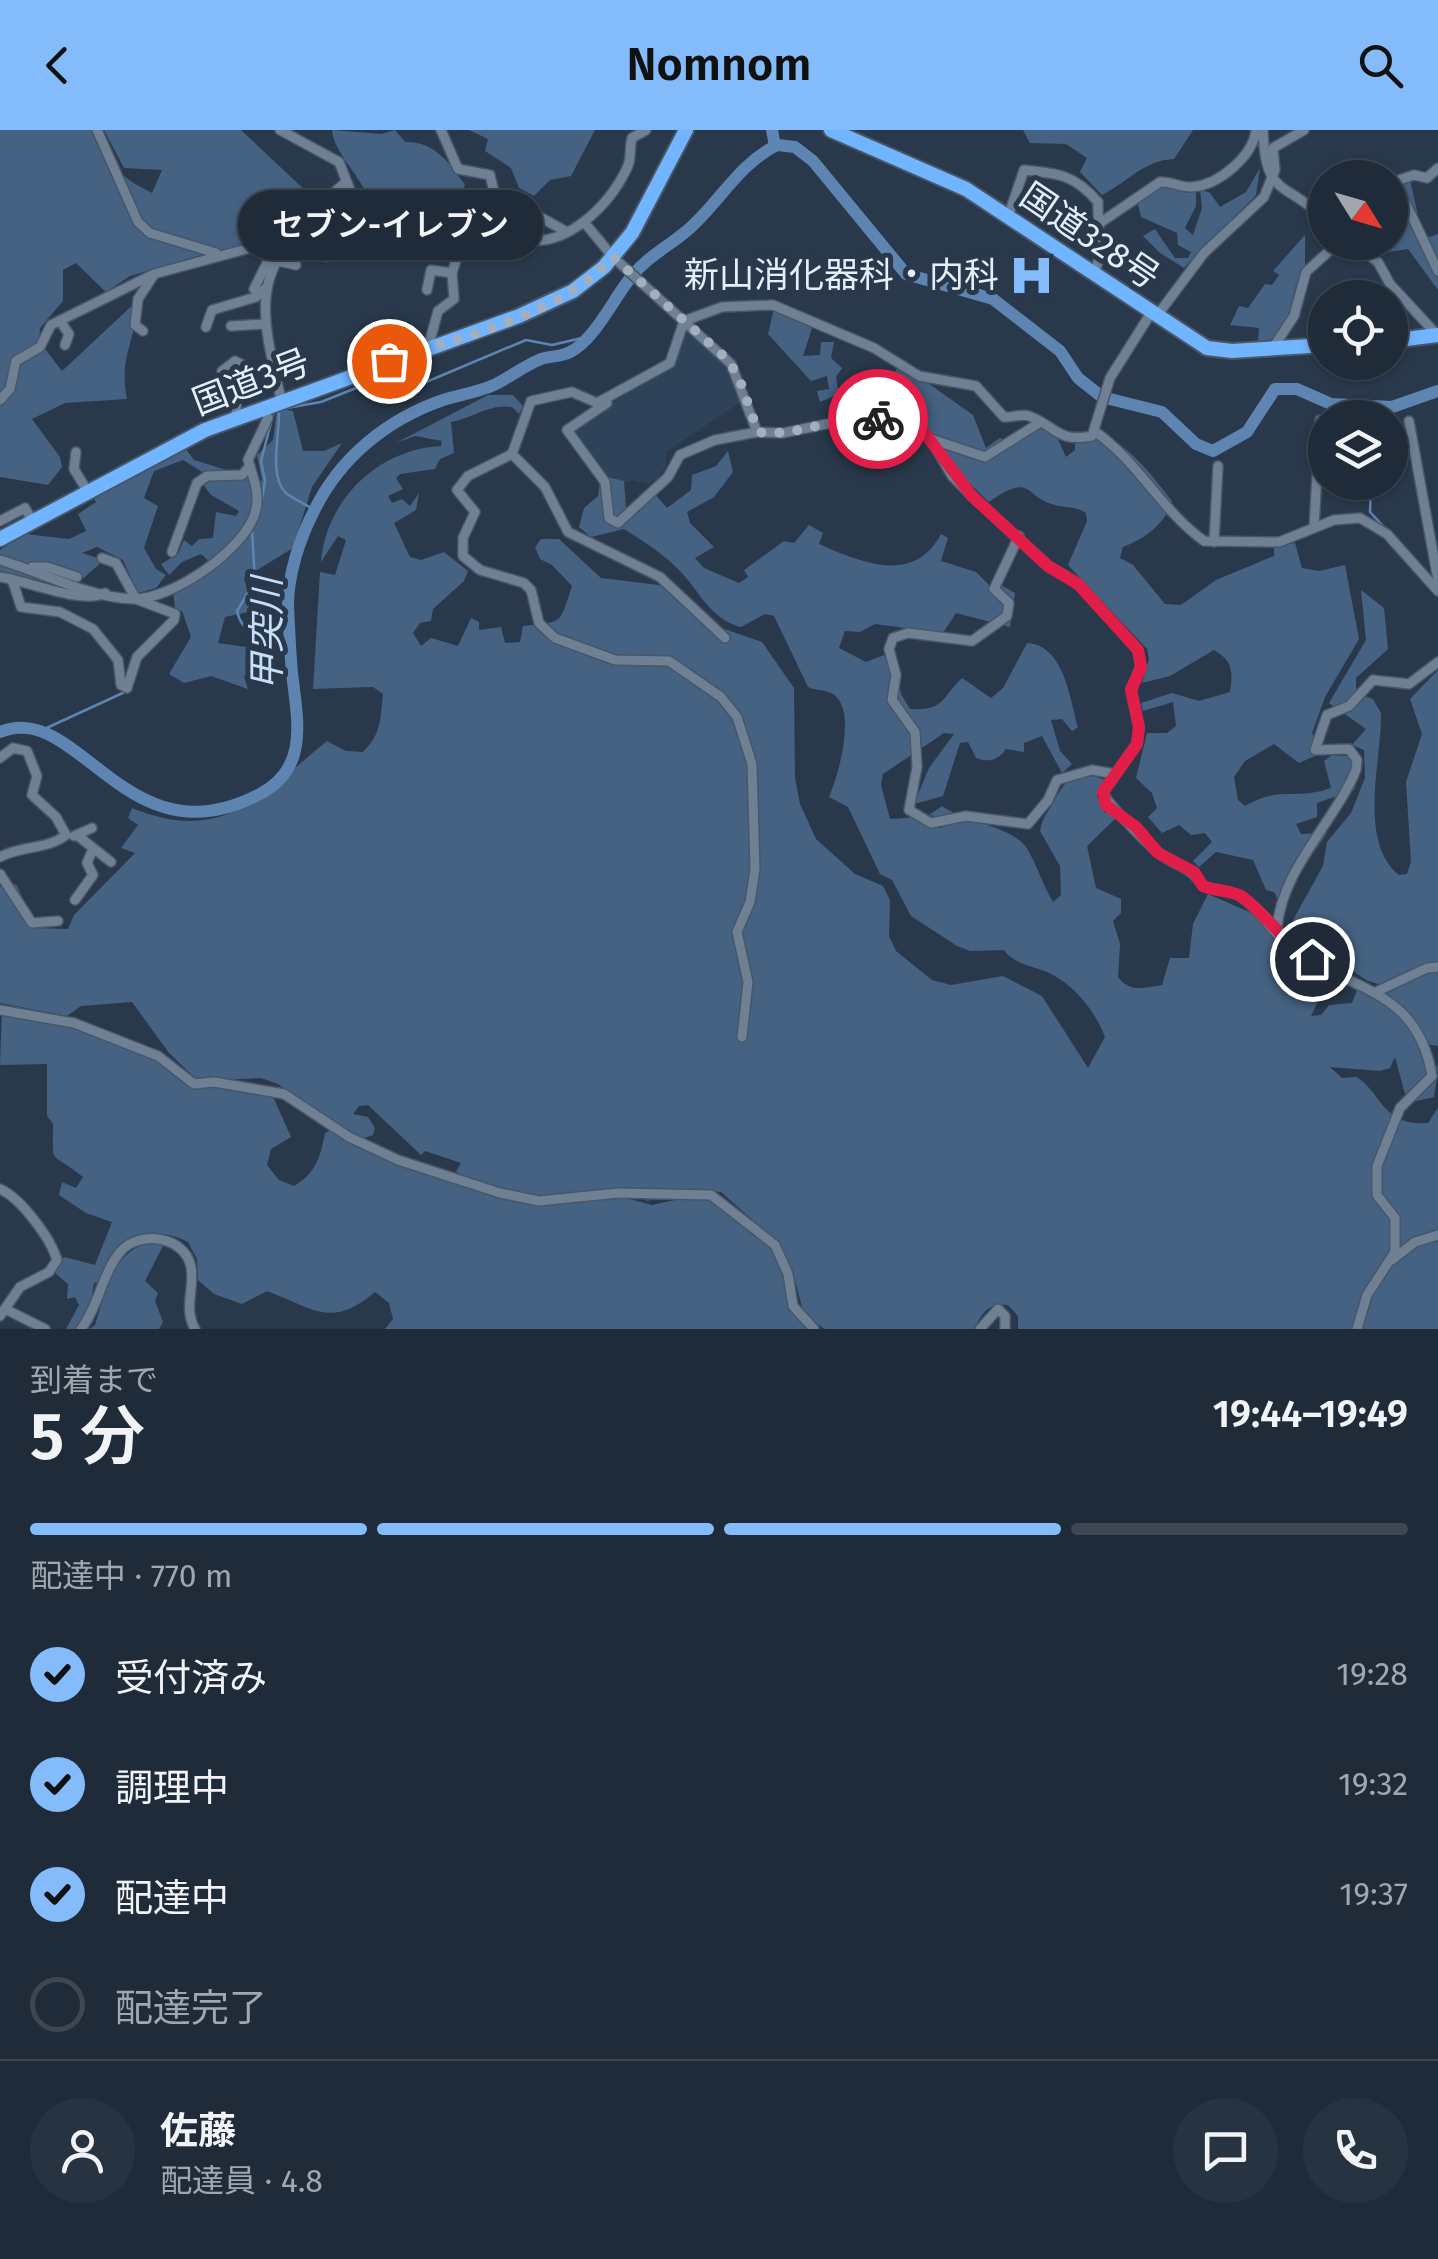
<!DOCTYPE html>
<html lang="ja">
<meta charset="utf-8">
<style>
:root{--surface:#1f2b38;--page:#273340;--text:#f1f3f6;--muted:#a1a7ae;--line:#3c4753;--accent:#84bcfb}
body{margin:0;font-family:"Fira Sans","Noto Sans JP",sans-serif;background:var(--page);color:var(--text);height:100vh;display:flex;flex-direction:column;font-size:38px;white-space:nowrap}
*{box-sizing:border-box;margin:0}
p{font-size:32px;color:var(--muted)}
.icon{flex:none;width:55px;height:55px;fill:none;stroke:currentColor;stroke-width:2;stroke-linecap:round;stroke-linejoin:round}
.map{position:relative;height:1199px;overflow:hidden}
.details{display:flex;flex-direction:column;background:var(--surface);flex:1}
.details>*{flex:none}
.needle{width:65px;rotate:127deg}
.tools{position:absolute;left:1308px;top:30px;display:grid;gap:20px}
.tools a{display:grid;place-items:center;width:100px;height:100px;border-radius:50%;background:var(--surface);box-shadow:0 2px 8px #0004,0 0 0 2px var(--line);font-size:50px}
.pin{position:absolute;display:grid;place-items:center;width:85px;height:85px;color:#fff;margin:-42px;border:5px solid #fff;border-radius:50%;box-shadow:0 2px 10px #0007}
.courier{position:absolute;display:grid;place-items:center;width:100px;height:100px;margin:-50px;border:8px solid #e11d48;border-radius:50%;background:#fff;color:#222;box-shadow:0 2px 12px #0007}
.bubble{position:absolute;height:70px;border-radius:35px;background:var(--surface);box-shadow:0 2px 8px #0004,0 0 0 2px var(--line);font-size:32px;font-weight:600;line-height:70px;text-align:center}
.headline em{font-style:normal;font-weight:600}
.headline div{display:flex;flex-direction:column-reverse}
.headline{display:flex;align-items:center;justify-content:space-between;height:170px;padding:0 30px}
h1{font-size:65px;font-weight:600;line-height:75px}
.bar{display:grid;grid-template-columns:repeat(4,1fr);gap:15px 10px;align-content:center;height:120px;padding:0 30px}
.bar i{height:12px;border-radius:8px;background:var(--line)}
.bar .selected{background:var(--accent)}
.bar p{grid-column:span 4}
.line{display:flex;align-items:center;gap:25px;padding:0 30px;border-top:2px solid var(--line)}
.line div{flex:1}
.round{display:grid;place-items:center;flex:none;width:105px;height:105px;border-radius:52px;background:var(--page)}
ol{padding:0 30px;list-style:none}
li{display:flex;align-items:center;gap:30px;height:110px}
li p{margin-inline-start:auto}
li .icon{padding:10px;border-radius:50%;background:var(--accent);color:#111;stroke-width:4}
li:last-child{color:var(--muted)}
li i{width:55px;height:55px;border:5px solid var(--line);border-radius:50%}
header{display:flex;justify-content:space-between;align-items:center;height:130px;padding:0 30px;background:var(--accent);color:#111;font-size:45px;font-weight:600}
.map>svg:first-child{display:block}
</style>
<header><svg class="icon" aria-label="back" viewBox="0 0 24 24"><path d="M15 5l-7 7 7 7"/></svg>Nomnom<svg class="icon" aria-label="search" viewBox="0 0 24 24"><circle cx="10" cy="10" r="6"/><path d="M15 15l6 6"/></svg></header>
<div class="map">
<svg width="1438" height="1199" viewBox="0 0 1438 1199">
<rect width="100%" height="100%" fill="#29394b"/>
<!-- built -->
<polygon fill="#2e4259" points="692,204 729,239 742,271 666,322 666,336 658,348 648,354 632,350 609,357 569,300 672,235 684,206"/>
<!-- green -->
<g fill="#456283">
<path d="M0,0H96C107,34 120,47 152,63L162,40L124,38L104,0H241L309,64L314,79L300,94L284,98L265,114L243,121H215L130,146L106,162L76,133L63,140V171L40,198L39,211L62,241L137,171C137,210 118,227 127,269L65,273L32,289L60,327L62,337L48,355L0,347Z"/>
<path d="M332,0L381,4L395,0L405,12C434,11 449,32 465,55L451,78L460,89L490,63C488,84 484,91 466,100L436,74L408,72L364,59C354,39 334,21 332,0Z"/>
<polygon points="469,0 595,0 571,46 550,50 534,66 519,58 511,38 485,21 488,9"/>
<path d="M1023,0H1193L1174,29C1144,30 1128,52 1102,65L1080,42L1087,28L1066,14L1030,13Z"/>
<polygon points="1260,38 1256,65 1184,138 1160,123 1143,106 1155,99 1175,128 1188,128 1191,122 1178,115 1177,103 1141,87 1137,70 1159,53 1191,52 1196,57 1196,76 1185,98 1193,105 1202,78 1200,59 1210,63 1220,77 1246,62"/>
<polygon points="1400,44 1409,45 1423,109 1438,104 1438,160 1408,119 1382,123 1390,112 1393,94 1390,52"/>
<polygon points="1305,105 1305,140 1295,158 1290,188 1275,208 1258,213 1259,198 1230,195 1239,176 1248,178 1265,154 1272,155 1279,145 1273,141"/>
<polygon points="774,178 812,198 803,226 820,225 821,212 834,212 831,228 842,238 836,247 839,264 820,272 817,261 829,259 827,246 811,251 768,204"/>
<path d="M906,230L925,251L973,285L986,318L1000,308L1011,313L1043,293L1053,298L1066,327L1075,320V303C1119,298 1147,340 1172,371C1166,393 1145,409 1123,417L1120,428L1133,435L1165,474L1181,475L1216,450L1274,426V416L1295,413L1302,438L1319,441L1345,435L1359,509L1325,567L1312,603L1318,613L1315,626L1299,633L1274,614L1245,631L1234,647L1238,670L1245,676C1280,655 1296,671 1331,658L1324,631L1332,625L1360,627L1363,631L1354,660L1317,673V687L1296,694L1301,704L1327,703L1299,744L1284,781L1274,762L1266,760L1253,730L1216,722L1199,737L1193,731L1212,712L1205,703L1191,705L1179,695L1162,703L1148,687L1157,678L1152,663L1136,648L1147,603H1167L1176,596L1173,572L1143,581L1141,573L1172,563L1199,571L1230,562C1233,541 1233,531 1214,520L1170,546L1142,553L1149,529L1147,519L1068,435L1087,391L1086,383C1075,376 1067,378 1055,375C1023,367 1033,341 989,372L968,352L926,296L884,282C882,262 890,243 906,230Z"/>
<path d="M488,265H513L523,276L519,284L512,277C488,274 474,288 451,292L454,323L440,329L435,339L400,344L396,348L403,359L388,366L392,373L402,369L410,376L419,363L416,380L394,393L410,427L421,430L444,422L468,441L464,451L433,479L431,491L420,493L413,503L421,516L431,508L458,516L471,488L479,492V500L501,497L505,513L520,512L523,496C565,492 559,494 572,456L552,435L540,429L535,417L541,409H559L601,448L675,457L713,495L762,512L794,558L795,648L800,674L816,709L855,744L883,756L890,770L889,806L896,821L932,850L951,855L1003,846L1042,866L1088,938L1105,907C1096,883 1076,857 1053,845C1037,836 1015,836 1004,820L970,821L957,816L911,786L892,750L880,744L848,677L829,667C838,646 859,577 831,563C825,560 814,560 808,557L774,486L765,484L741,497C709,489 699,459 677,438C662,423 642,410 624,399L591,407L579,397L584,378L598,366L600,351L607,347L624,351L626,379L639,382L654,363L667,378L691,360L692,345L716,336L728,321L733,342L714,367L687,382L690,393L714,417L695,428L704,438L739,453L748,447L744,440L784,411L794,413L809,395L823,403L819,414C862,433 914,455 941,404L948,408L941,431L976,442L995,461L999,454L1015,463L1010,497L956,483L943,503L875,494L860,502L845,501L839,518L866,532L884,525L897,536L901,564L910,579C945,581 941,568 962,548L991,568L1003,558L1027,513C1064,515 1070,569 1078,597L1072,601L1062,589L1051,590L1060,621L1072,634L1062,643L1042,606L1024,613V622L1006,619C998,630 989,633 976,628L968,612L960,613L943,666L914,674L929,638L954,604L944,603L883,644L881,655L890,689L918,687L931,697L942,698L940,687L929,685L942,676C965,693 1015,696 1028,720C1037,736 1043,755 1053,772L1061,765L1060,736L1040,701C1042,688 1048,682 1054,671C1068,645 1077,640 1106,650L1097,666L1104,682L1117,687L1087,716L1096,758L1121,769V783L1113,791L1120,814L1118,847C1130,863 1144,858 1162,855L1170,828H1189L1193,794L1208,764L1256,785L1330,846L1311,886L1321,885L1329,875L1352,873L1358,858C1390,871 1408,846 1438,839V916L1426,914L1438,938L1434,967L1416,971L1405,964L1395,927L1390,938L1380,941L1330,937L1342,948L1357,947C1384,966 1382,996 1428,993L1438,978V1199H1018V1186L1008,1175C988,1173 983,1182 974,1199H825L804,1185L793,1142L776,1111L721,1062L684,1060L647,1071L637,1060C604,1057 573,1068 541,1067C513,1066 482,1053 456,1042L461,1033L425,1021L421,1025L368,975L359,976L353,984L368,987L375,998L373,1005L357,1010L278,954L261,948L198,951L169,923L132,872L81,876L67,886L0,873V756L6,759L16,754L37,798L68,799L74,785L135,723L121,718L138,695L128,688L132,678C225,716 263,663 327,611L346,621L363,622C382,603 380,589 383,564L373,557L313,559L320,442L335,445L346,410L338,406L321,432C326,369 379,319 441,316L442,311L415,306L396,313Z"/>
<polygon points="277,278 293,281 303,321 324,321 342,313 312,357 293,418 244,448 253,481 225,487 218,513 259,519 257,537 244,546 248,559 211,546 184,553 169,544 191,507 182,481 175,479 173,460 210,432 201,424 182,432 169,445 161,434 178,424 184,410 192,416 199,409 213,408 216,382 236,386 239,381 211,365 202,353 207,345 183,330 154,341 144,368 158,376 144,418 156,439 166,445 156,458 138,463 123,430 97,417 82,423 104,430 79,452 101,459 103,466 0,441 0,420 25,404 69,409 86,401 78,384 96,372 92,365 181,320 186,319 194,330 262,351 257,325 273,310"/>
<path d="M1361,460L1384,478L1388,519L1356,548V563L1373,569L1381,583C1382,630 1357,711 1399,745L1407,744L1411,732L1406,652L1422,604L1410,569L1438,540V836L1382,855L1368,851L1295,804L1293,790L1323,736L1327,712L1351,683L1365,648L1364,620L1352,615L1366,599L1329,573L1366,510Z"/>
<path d="M2,880L76,893L158,926L194,952L270,960L291,1007L271,1019L267,1035L279,1050L294,1056C316,1043 320,1028 325,1003L336,998L355,1014L524,1074L565,1073L599,1061L652,1075L689,1067H719C752,1099 798,1134 795,1185L806,1199H385L393,1189L389,1173L375,1162C331,1199 315,1179 267,1161L242,1174L214,1164L198,1150L197,1129L188,1112C145,1090 127,1117 104,1151L94,1153L90,1180L77,1199H66L79,1175L75,1167L67,1169L68,1154L54,1142L64,1127L95,1135L112,1092L86,1083L59,1065L62,1052L76,1058L83,1047C49,1019 53,1039 53,994L47,986V934L0,935Z"/>
<path d="M157,1111L171,1117L163,1116L145,1151L158,1163L155,1171L163,1192L159,1199H89L95,1195C107,1157 114,1117 157,1111Z"/>
</g>
<g fill="none" stroke-linecap="round" stroke-linejoin="round">
<!-- stream -->
<g stroke="#5e85b2" stroke-width="2.5">
<polyline points="281,279 321,272 366,254 400,263 526,210 552,215 586,207"/>
<path d="M279,281C280,302 268,347 286,363C293,369 306,374 314,380"/>
<polyline points="1372,288 1372,274"/>
<polyline points="1371,352 1370,382 1385,398"/>
<polyline points="260,380 265,351 261,331 274,281"/>
<path d="M252,401L255,451L237,481C242,506 269,514 291,518"/>
<polyline points="40,601 125,562"/>
</g>
<!-- river -->
<g stroke="#5e85b2" stroke-width="12">
<polyline points="772,0 775,16"/>
<path d="M0,602C79,569 126,735 260,664C310,638 297,588 292,543C290,521 289,497 288,475C288,444 300,408 314,381C340,327 388,289 443,270C460,265 478,262 494,255C510,247 524,236 541,229C550,226 561,227 570,222C595,210 614,167 632,146C649,125 670,116 690,98C720,71 739,34 777,15L795,17L813,31L906,144L993,169L1060,221L1078,248L1102,267L1162,282L1196,314L1213,321L1247,302L1275,259H1297L1331,274L1392,277L1438,261"/>
</g>
<defs>
<g id="minor">
<polyline points="97,0 138,92 150,103 216,123"/>
<path d="M280,0L339,32L352,65L376,92L433,122C454,121 469,101 489,94C503,90 510,106 523,109C567,119 610,74 627,38C632,29 629,18 632,8L646,0"/>
<polyline points="441,0 458,39 490,45 494,62 490,94"/>
<path d="M1263,0C1265,70 1287,50 1325,90"/>
<polyline points="1438,38 1427,48 1414,45 1399,50 1398,57 1438,141"/>
<polyline points="540,87 567,102"/>
<path d="M1008,87L1024,40C1058,43 1075,45 1098,72C1097,95 1105,125 1093,144"/>
<polyline points="319,91 327,127"/>
<path d="M584,92L613,127L731,234L757,302L783,303L860,287L917,298L931,309L952,346L972,366L1048,436L1079,454L1138,520L1141,537L1131,560L1139,597L1137,614L1103,662C1105,671 1148,715 1158,722C1174,736 1191,736 1203,756C1214,761 1231,760 1240,766C1260,779 1272,803 1289,816C1347,862 1417,855 1432,946L1400,978L1377,1036V1065L1395,1088V1122L1367,1165L1357,1199"/>
<path d="M1097,95L1160,52C1172,51 1180,58 1192,57C1219,55 1253,26 1256,0"/>
<polyline points="405,109 417,93"/>
<polyline points="1351,112 1378,132 1390,154 1438,206"/>
<polyline points="278,131 296,135"/>
<polyline points="254,159 268,131 279,129"/>
<polyline points="427,160 431,140 452,143"/>
<polyline points="1156,187 1204,123 1264,67 1275,40 1273,18 1304,0"/>
<polyline points="60,191 69,204 65,215"/>
<polyline points="684,191 670,233 597,273 572,262 531,271 512,324 468,346 457,360 475,382 463,408 463,426 480,440 524,453 531,460 539,493 555,508 615,530 669,531 721,567 737,587 752,634 755,739 750,772 737,802 748,852 742,907"/>
<path d="M684,191L722,177L773,175L874,218L919,246L976,256L1004,287C1012,288 1021,283 1029,286C1056,296 1057,313 1092,306L1110,248L1151,183"/>
<polyline points="231,196 266,194"/>
<polyline points="206,197 212,180 256,167 267,157"/>
<polyline points="143,201 135,195 138,169 153,146"/>
<polyline points="428,218 438,181 454,169 452,143 463,108"/>
<polyline points="1273,218 1294,186 1306,142 1339,112"/>
<polyline points="222,241 235,231 243,235 237,248 236,288"/>
<polyline points="0,270 10,259 16,231 40,217 51,195 154,144 250,118 317,77 346,52"/>
<path d="M281,270C271,219 247,156 291,113C310,94 325,86 337,61"/>
<polyline points="607,273 567,300 605,352 609,388 618,393 668,347 680,325 715,310 757,302"/>
<polyline points="1409,291 1438,450"/>
<path d="M1094,301C1137,330 1161,380 1204,411L1279,412L1334,390L1360,388L1387,404L1438,461"/>
<polyline points="931,309 985,327 1039,293"/>
<polyline points="76,322 74,339 88,362"/>
<polyline points="512,324 545,357 568,402 660,447 725,508"/>
<polyline points="0,391 25,378 33,392"/>
<polyline points="1314,398 1320,290"/>
<polyline points="1019,406 994,459 1009,473 1007,486 972,511 908,503 893,508 889,519 896,545 892,570 915,602 917,637 909,680 931,693 966,686 1028,694 1048,670 1057,650 1092,640 1115,644"/>
<polyline points="1214,412 1218,336"/>
<polyline points="172,422 197,353 207,346 242,345 250,336"/>
<polyline points="102,428 116,433 136,469 175,484 174,490 137,527 127,558"/>
<path d="M0,430C42,442 89,468 134,469C173,469 244,420 255,383C261,365 253,347 248,330L268,288L263,277"/>
<polyline points="32,437 47,437 77,447"/>
<path d="M0,447C28,451 82,475 105,463"/>
<polyline points="12,449 21,477 60,482 93,499 118,530 121,555 127,558"/>
<path d="M0,628L13,618L27,621L37,646L32,665L56,687L66,705C47,720 22,715 0,727"/>
<polyline points="74,706 92,698"/>
<polyline points="78,706 111,732"/>
<polyline points="0,744 32,793 58,791"/>
<polyline points="75,770 93,745 87,733 93,719"/>
<path d="M1277,799C1281,740 1334,693 1356,640L1357,630L1349,619L1315,620L1327,585L1349,576L1373,550L1409,554L1438,532"/>
<polyline points="1378,861 1427,838 1438,837"/>
<polyline points="0,880 74,893 158,926 194,954 214,952 284,964 349,1007 398,1030 500,1063 539,1071 618,1063 711,1065 775,1115 788,1144 793,1176 814,1199"/>
<path d="M0,1059C21,1068 51,1109 57,1130L49,1142L20,1157L0,1186"/>
<polyline points="1392,1130 1415,1112 1438,1105"/>
<polyline points="5,1179 45,1199"/>
<path d="M81,1199C99,1176 102,1143 121,1121C140,1100 185,1106 191,1137C195,1158 183,1178 195,1199"/>
<polyline points="980,1199 998,1179 1005,1186 1005,1199"/>
</g>
<g id="highway">
<polyline points="831,0 966,59 1207,218 1232,221 1325,215"/>
<polyline points="1390,211 1438,205"/>
<polyline points="0,409 205,300 519,186 573,161 604,137 632,103 686,0"/>
</g>
</defs>
<!-- minor casing -->
<use href="#minor" stroke="#485665" stroke-width="12"/>
<!-- highway casing -->
<use href="#highway" stroke="#485665" stroke-width="18"/>
<!-- minor -->
<use href="#minor" stroke="#6f8095" stroke-width="9"/>
<!-- highway -->
<use href="#highway" stroke="#71b4ff" stroke-width="14"/>
</g>
<g fill="none" stroke-linecap="round" stroke-linejoin="round">
<!-- done -->
<path stroke="#a3afbd" stroke-width="10" stroke-dasharray="0 18" d="M389,231C464,205 558,187 613,127L728,230L739,248L758,302C798,308 837,284 878,289"/>
<!-- route -->
<path stroke="#e11d48" stroke-width="12" d="M878,289L924,302L972,366L1048,436L1078,454L1138,520L1141,537L1131,560L1139,597L1137,614L1103,662L1106,675L1136,697L1158,723L1194,742L1203,756C1214,761 1231,760 1241,766C1268,785 1283,813 1312,829"/>
</g>
<!-- icons -->
<defs>
<symbol id="hospital-bare" viewBox="-9 -9 18 18"><path d="M-5-5h3v3.5h4V-5h3V5h-3V1.5h-4V5h-3Z" fill="#84bcfb" stroke="#29394b" stroke-width="2.5" paint-order="stroke"/></symbol>
</defs>
<g fill-rule="evenodd">
<use href="#hospital-bare" x="1000" y="114" width="63" height="63"/>
</g>
<g text-anchor="middle" dominant-baseline="central" stroke-width="10" stroke-linejoin="round" paint-order="stroke">
<!-- street labels -->
<g font-size="35" fill="#e5effa" stroke="#29394b">
<text transform="translate(1090 106) rotate(34)">国道328号</text>
<text transform="translate(251 252) rotate(-21)">国道3号</text>
</g>
<!-- poi labels -->
<g font-size="35" fill="#e5effa" stroke="#29394b" text-anchor="end">
<text x="999" y="145">新山消化器科・内科</text>
</g>
<!-- water labels -->
<g font-size="38" font-style="italic" fill="#c7def9" stroke="#29394b">
<text transform="translate(267 504) rotate(-90)">甲突川</text>
</g>
</g>
</svg>
<div class="tools">
<a><svg class="needle" viewBox="-14 -14 28 28"><path d="M0-13l5 13h-10z" fill="#e53935"/><path d="M0 13l5-13h-10z" fill="#a1a7ae"/></svg></a>
<a><svg class="icon" aria-label="locate" viewBox="0 0 24 24"><circle cx="12" cy="12" r="6"/><path d="M12 2v4M12 18v4M2 12h4M18 12h4"/></svg></a>
<a><svg class="icon" aria-label="layers" viewBox="0 0 24 24"><path d="M12 4l9 5-9 5-9-5zM3 14l9 5 9-5"/></svg></a>
</div>
<div class="pin" style="left:389px;top:231px;background:#ea580c"><svg class="icon" aria-label="bag" viewBox="0 0 24 24"><path d="M5 8h14l-1 12H6zM9 8a3 3 0 0 1 6 0"/></svg></div>
<div class="pin" style="left:1312px;top:829px;background:#1f2937"><svg class="icon" aria-label="home" viewBox="0 0 24 24"><path d="M3 11l9-7 9 7M6 9v11h12V9"/></svg></div>
<div class="courier" style="left:878px;top:289px"><svg class="icon" aria-label="bike" viewBox="0 0 24 24"><circle cx="6" cy="16" r="4"/><circle cx="18" cy="16" r="4"/><path d="M6 16l4-8h5l3 8M10 8l3 8H6M13 5h3"/></svg></div>
<div class="bubble" style="left:238px;top:60px;width:305px">セブン-イレブン</div>
</div>
<section class="details">
<div class="headline"><div><h1>5 分</h1><p>到着まで</p></div><em>19:44–19:49</em></div>
<div class="bar"><i class="selected"></i><i class="selected"></i><i class="selected"></i><i></i><p>配達中 · 770 m</p></div>
<ol>
<li><svg class="icon" aria-label="check" viewBox="0 0 24 24"><path d="M5 12l5 5 9-10"/></svg>受付済み<p>19:28</p></li>
<li><svg class="icon" aria-label="check" viewBox="0 0 24 24"><path d="M5 12l5 5 9-10"/></svg>調理中<p>19:32</p></li>
<li><svg class="icon" aria-label="check" viewBox="0 0 24 24"><path d="M5 12l5 5 9-10"/></svg>配達中<p>19:37</p></li>
<li><i></i>配達完了</li>
</ol>
<div class="line" style="height:180px"><a class="round"><svg class="icon" aria-label="person" viewBox="0 0 24 24"><circle cx="12" cy="8" r="4"/><path d="M4 21q1-7 8-7t8 7"/></svg></a><div><b>佐藤</b><p>配達員 · 4.8</p></div><a class="round"><svg class="icon" aria-label="chat" viewBox="0 0 24 24"><path d="M4 5h16v11H9l-5 4z"/></svg></a><a class="round"><svg class="icon" aria-label="phone" viewBox="0 0 24 24"><path d="M5 4h4l2 5-3 2q2 4 5 5l2-3 5 2v4C11 20 4 13 5 4z"/></svg></a></div>
</section>
